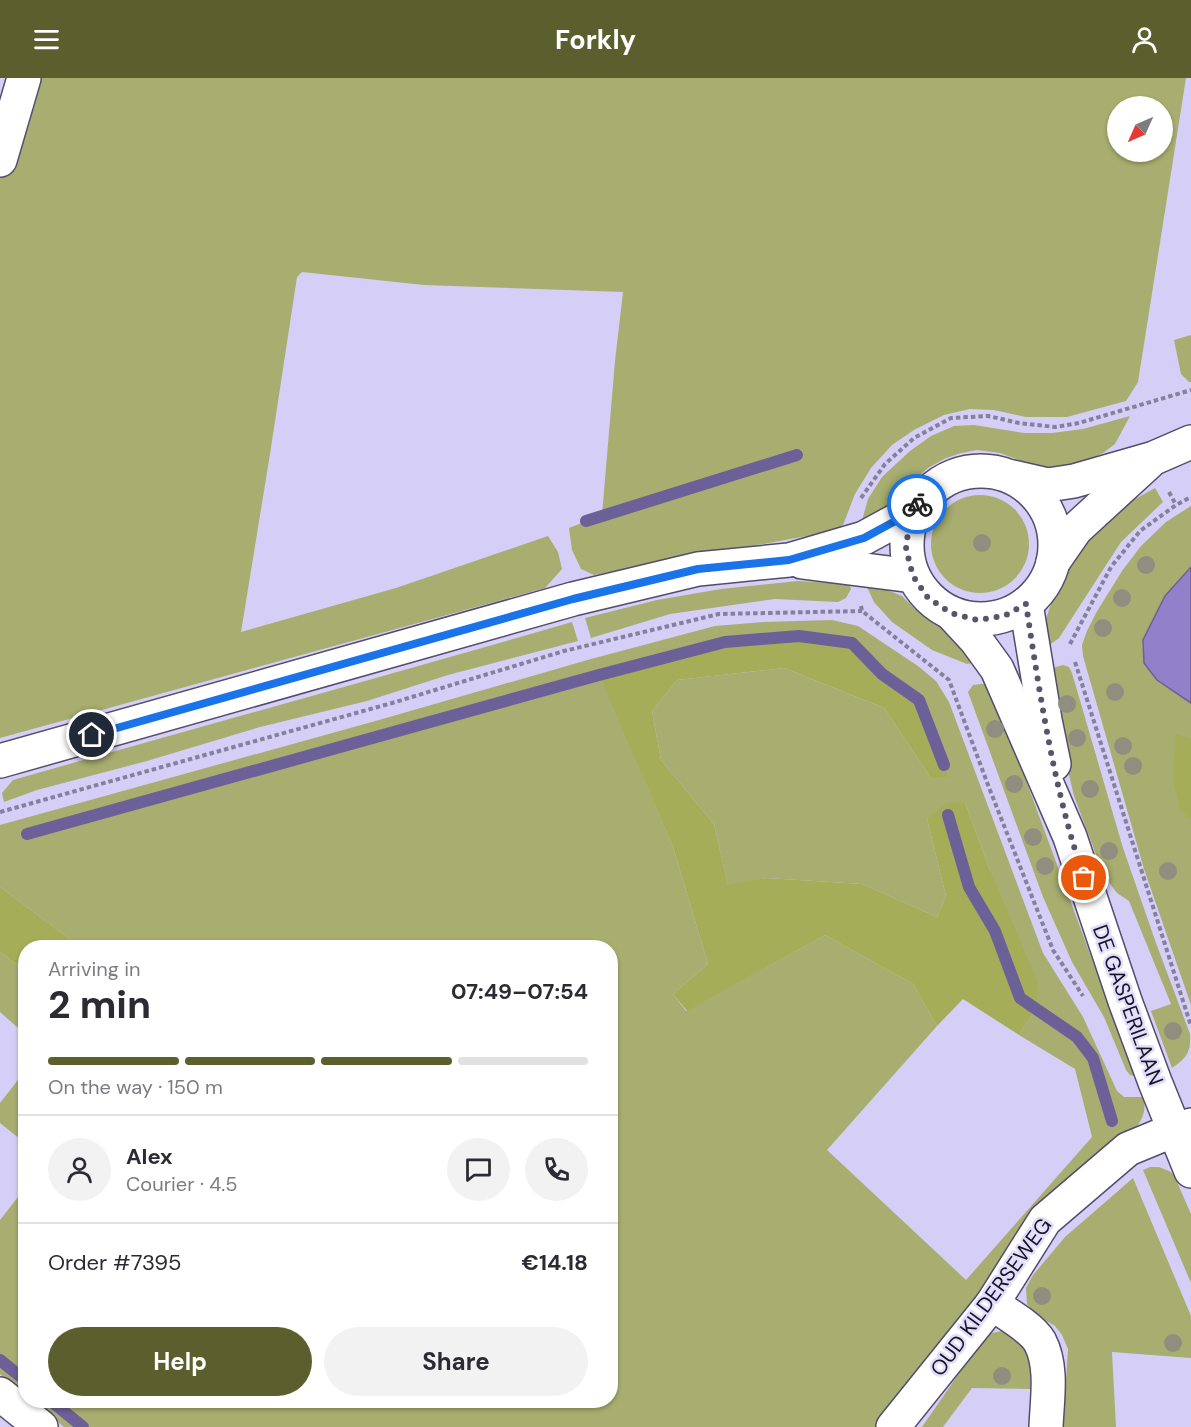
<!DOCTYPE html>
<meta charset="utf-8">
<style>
:root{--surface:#fff;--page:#f2f2f3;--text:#2b2b33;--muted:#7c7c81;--line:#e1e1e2;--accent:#5b5f2d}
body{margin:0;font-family:"DM Sans",sans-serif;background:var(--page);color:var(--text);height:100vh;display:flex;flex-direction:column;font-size:22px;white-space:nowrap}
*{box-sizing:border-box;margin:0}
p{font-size:20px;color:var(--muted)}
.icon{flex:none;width:33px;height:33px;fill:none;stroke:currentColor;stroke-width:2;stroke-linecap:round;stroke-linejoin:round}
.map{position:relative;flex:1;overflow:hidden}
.sheet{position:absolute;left:18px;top:862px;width:600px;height:468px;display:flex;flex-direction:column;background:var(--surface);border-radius:24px;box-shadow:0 2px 4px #0004}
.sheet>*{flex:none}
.needle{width:39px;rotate:225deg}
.fabs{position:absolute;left:1107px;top:18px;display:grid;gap:12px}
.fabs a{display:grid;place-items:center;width:66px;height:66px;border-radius:50%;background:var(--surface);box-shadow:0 2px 4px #0004;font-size:30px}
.pin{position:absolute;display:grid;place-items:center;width:51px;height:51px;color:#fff;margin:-26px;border:3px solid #fff;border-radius:50%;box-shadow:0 2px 6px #0007}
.courier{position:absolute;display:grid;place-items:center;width:60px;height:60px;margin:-30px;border:4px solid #1a73e8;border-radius:50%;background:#fff;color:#222;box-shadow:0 2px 8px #0007}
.head em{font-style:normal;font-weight:700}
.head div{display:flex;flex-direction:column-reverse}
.head{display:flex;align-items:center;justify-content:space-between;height:102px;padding:0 30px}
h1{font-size:39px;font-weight:700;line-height:45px}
.bar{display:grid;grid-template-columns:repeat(4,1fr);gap:9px 6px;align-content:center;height:72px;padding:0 30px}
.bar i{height:8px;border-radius:4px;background:var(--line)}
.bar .selected{background:var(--accent)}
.bar p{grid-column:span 4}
.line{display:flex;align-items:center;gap:15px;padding:0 30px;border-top:2px solid var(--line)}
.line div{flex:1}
.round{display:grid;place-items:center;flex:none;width:63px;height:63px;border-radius:32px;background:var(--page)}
.cta{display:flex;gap:12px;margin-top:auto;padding:12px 30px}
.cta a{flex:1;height:69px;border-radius:36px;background:var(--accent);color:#fff;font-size:24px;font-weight:700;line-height:69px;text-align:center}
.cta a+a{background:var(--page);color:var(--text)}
header{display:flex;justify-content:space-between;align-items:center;height:78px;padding:0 30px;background:var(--accent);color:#fff;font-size:27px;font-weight:700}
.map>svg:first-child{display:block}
</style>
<header><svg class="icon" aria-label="menu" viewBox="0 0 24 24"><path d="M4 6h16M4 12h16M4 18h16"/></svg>Forkly<svg class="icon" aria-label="person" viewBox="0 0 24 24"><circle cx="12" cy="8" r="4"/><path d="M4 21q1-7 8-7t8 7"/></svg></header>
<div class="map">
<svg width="1191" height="1349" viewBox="0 0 1191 1349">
<rect width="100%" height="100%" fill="#d5cef7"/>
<!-- green -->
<g fill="#a8ae6f" fill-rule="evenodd">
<path d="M34,0H1186L1138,304L1126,323L1067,339H1026L994,332L970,331L944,337L914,352L892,367L871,390L855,416L843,447L834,453L594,497L581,491L572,472L569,450L602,437L615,283L623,214L424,207L302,194L297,199L270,376L241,554L396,510L548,458L558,474L562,491L545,510L0,660V98ZM1118,28H1162V74H1118Z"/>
<polygon points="1191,257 1191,304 1189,304 1181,296 1174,262"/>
<polygon points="1130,338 1115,366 1103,375 1087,383 1053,391 1038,389 1000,375 977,372 961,375 944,381 928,390 915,401 893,427 861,446 868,421 882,399 910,373 931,358 954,348 974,347 1024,355 1052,355 1083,351"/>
<polygon points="1155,410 1163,424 1121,464 1059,560 1044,571 1042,553 1051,526 1063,508 1079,463 1099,441"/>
<circle cx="980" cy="466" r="49"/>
<polygon points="1191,428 1191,927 1144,791 1083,578 1082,567 1087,553 1096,535 1122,493 1141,468 1166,444"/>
<polygon points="798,503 849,506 851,511 846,520 838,524 775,521 670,536 591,560 585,540 657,522 721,511"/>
<polygon points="867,509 882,510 902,518 914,530 932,544 946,551 980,584 967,586 932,572 892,544 874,524"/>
<path d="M832,542L858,548L918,588L936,603L949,624L1043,875L1083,939L1117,1013L1124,1019H1144C1146,1037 1142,1041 1132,1056L1030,1148L992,1195L884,1349H64L33,1323H610V870H82L0,809V747L379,642L591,581L715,548L764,544ZM852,565L882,596L919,622L930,699L884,630L784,590L677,602L652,633L661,682L714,746L728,808L766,800L862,806L937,839L946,818L927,741L965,724L989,790L1036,931L1019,957L1075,991L1092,1059L966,1202L827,1072L937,948L913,906L825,857L686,933L673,916L708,886L673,769L600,597Z"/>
<path d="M572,544L578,563L448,597L367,623L260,649L147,683L37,712L4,724L2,715L13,702C199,649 386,598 572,544Z"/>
<path d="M1063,587L1069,589L1072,595L1123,770L1156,865L1190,956C1191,974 1187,980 1172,990L1151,933L1171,926L1129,823L1117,815L1104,798L1074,718L1051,620L1046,592Z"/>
<polygon points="990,605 1135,998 1130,997 1126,992 1104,939 1072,884 1043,819 968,614 973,607"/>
<polygon points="0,874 25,893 25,956 0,934"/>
<polygon points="25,993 25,1065 0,1045 0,1025"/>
<polygon points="1150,1089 1159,1089 1169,1093 1174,1097 1191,1136 1191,1205 1143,1092"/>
<polygon points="1133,1100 1191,1238 1191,1280 1112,1274 1116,1349 1063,1349 1068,1271 1062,1257 1055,1248 1035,1236 1027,1226 1026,1210 1033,1197 1065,1159"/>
<polygon points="25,1110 25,1317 0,1296 0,1142"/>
<polygon points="1003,1253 1017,1257 1028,1270 1031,1311 972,1310 943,1349 922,1349 980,1265 991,1255"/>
</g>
<!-- forest -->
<g fill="#a6ad58">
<polygon points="799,558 852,565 882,596 919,622 948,699 930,699 884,630 784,590 677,602 652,633 661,682 714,746 728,807 766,800 862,806 937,839 946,818 927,741 947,725 965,724 989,790 1038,905 1036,931 1019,957 963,921 937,948 913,906 825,857 687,933 673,916 708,886 673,769 599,597 725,564"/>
<polygon points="1175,656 1191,660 1191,741 1179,730 1173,700"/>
<polygon points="0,809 82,870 26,870 25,893 0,874"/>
</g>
<!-- water -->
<polygon fill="#9181cb" stroke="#6c6098" stroke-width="1.5" points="1191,489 1191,625 1157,602 1144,585 1143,562 1165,518"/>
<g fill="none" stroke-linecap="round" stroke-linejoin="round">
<!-- stream -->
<g stroke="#6c6098" stroke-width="12">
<polyline points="586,443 797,377"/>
<polyline points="948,737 969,809 995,853 1020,920 1077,959 1093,980 1112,1043"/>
<polyline points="27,756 599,597 725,564 799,558 852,565 882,596 919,622 944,687"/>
<polyline points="0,1282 26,1303"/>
<polyline points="51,1323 83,1349"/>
</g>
<defs>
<g id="street">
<polyline points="0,82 24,0"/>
<path d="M992,1226C1006,1235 1032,1250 1040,1264C1053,1289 1047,1322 1046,1349"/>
<polyline points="0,1316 41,1349"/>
<polyline points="893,1349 992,1226 1045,1142 1128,1071 1174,1052 1191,1047"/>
</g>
<g id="secondary">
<circle cx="981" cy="467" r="74"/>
<polyline points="1013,399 1048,407 1074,403 1154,380 1191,364"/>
<polyline points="802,484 913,498"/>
<polyline points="1053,484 1076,451 1148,385"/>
<polyline points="1026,526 1045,642 1054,686"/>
<polyline points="951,535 976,562 997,591 1070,759 1125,923 1155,1004 1191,1093"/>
<polyline points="0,683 573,521 698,491 789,482 864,460 899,441 920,423"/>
</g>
</defs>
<!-- street casing -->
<use href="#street" stroke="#534c6e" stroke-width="36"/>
<!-- secondary casing -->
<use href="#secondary" stroke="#534c6e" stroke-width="36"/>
<!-- path -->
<g stroke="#85809e" stroke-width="4" stroke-dasharray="4.5 3" stroke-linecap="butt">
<polyline points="1169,414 1176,427"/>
<polyline points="861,420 885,386 914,360 951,340 988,338 1019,345 1055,349 1079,345 1191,312"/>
<polyline points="861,528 862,533 949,602 988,707 1053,872 1083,918"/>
<polyline points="1070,566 1111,489 1140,453 1176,427 1191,419"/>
<polyline points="1075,584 1191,948"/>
<polyline points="0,734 392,625 564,573 719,536 862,533"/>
</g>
<!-- street -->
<use href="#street" stroke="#fff" stroke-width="33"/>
<!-- secondary -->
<use href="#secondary" stroke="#fff" stroke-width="33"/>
</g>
<!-- trees -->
<g fill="#908f7f">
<circle cx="982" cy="465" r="9"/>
<circle cx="1146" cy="487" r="9"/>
<circle cx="1122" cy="520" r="9"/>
<circle cx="1103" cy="550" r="9"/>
<circle cx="1115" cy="614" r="9"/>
<circle cx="1067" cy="626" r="9"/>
<circle cx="995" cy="651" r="9"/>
<circle cx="1077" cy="660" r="9"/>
<circle cx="1123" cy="668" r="9"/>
<circle cx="1133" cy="688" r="9"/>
<circle cx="1014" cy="706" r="9"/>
<circle cx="1090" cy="711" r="9"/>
<circle cx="1033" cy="759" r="9"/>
<circle cx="1109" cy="773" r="9"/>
<circle cx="1045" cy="788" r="9"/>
<circle cx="1168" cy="793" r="9"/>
<circle cx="1173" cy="953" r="9"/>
<circle cx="1042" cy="1218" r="9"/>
<circle cx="1173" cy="1265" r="9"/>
<circle cx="1002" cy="1298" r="9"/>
</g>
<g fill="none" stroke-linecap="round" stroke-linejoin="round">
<!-- done -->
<path stroke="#59546c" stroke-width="6" stroke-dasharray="0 10.8" d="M917,426L920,423L909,446L906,471L913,498L928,520L951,535L977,542L1004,538L1026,526C1040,618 1054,712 1084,800"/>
<!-- route -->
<polyline stroke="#1a73e8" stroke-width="8" points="92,657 573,521 698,491 789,482 864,460 899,441 917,426"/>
</g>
<g text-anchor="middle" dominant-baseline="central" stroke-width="5" stroke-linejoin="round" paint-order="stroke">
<!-- street labels -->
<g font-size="21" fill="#161321" stroke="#e2dcfd">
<text transform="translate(1128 927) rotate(70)">DE GASPERILAAN</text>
<text transform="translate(991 1219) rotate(-54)">OUD KILDERSEWEG</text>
</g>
</g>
</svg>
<div class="fabs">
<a><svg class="needle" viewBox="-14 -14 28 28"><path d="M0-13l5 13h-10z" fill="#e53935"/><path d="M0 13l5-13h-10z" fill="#7c7c81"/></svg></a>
</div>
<div class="pin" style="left:1084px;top:800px;background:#ea580c"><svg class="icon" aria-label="bag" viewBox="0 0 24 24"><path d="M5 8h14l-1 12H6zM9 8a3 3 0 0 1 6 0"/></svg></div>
<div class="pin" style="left:92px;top:657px;background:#1f2937"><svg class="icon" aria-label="home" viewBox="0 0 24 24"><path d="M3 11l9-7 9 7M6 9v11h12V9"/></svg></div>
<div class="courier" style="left:917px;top:426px"><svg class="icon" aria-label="bike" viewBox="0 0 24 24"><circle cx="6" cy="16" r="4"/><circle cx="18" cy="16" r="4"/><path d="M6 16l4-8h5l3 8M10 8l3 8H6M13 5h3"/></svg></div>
<section class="sheet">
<div class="head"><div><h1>2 min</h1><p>Arriving in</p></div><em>07:49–07:54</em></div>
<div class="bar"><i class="selected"></i><i class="selected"></i><i class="selected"></i><i></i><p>On the way · 150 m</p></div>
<div class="line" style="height:108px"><a class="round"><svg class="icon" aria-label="person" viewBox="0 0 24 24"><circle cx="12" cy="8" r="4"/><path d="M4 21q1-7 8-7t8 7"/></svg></a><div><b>Alex</b><p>Courier · 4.5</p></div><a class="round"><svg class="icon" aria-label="chat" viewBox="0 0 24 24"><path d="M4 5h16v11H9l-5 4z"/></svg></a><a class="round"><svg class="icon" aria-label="phone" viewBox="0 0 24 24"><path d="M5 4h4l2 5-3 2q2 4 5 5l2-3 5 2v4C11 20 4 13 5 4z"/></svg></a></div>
<div class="line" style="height:78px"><div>Order #7395</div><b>€14.18</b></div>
<div class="cta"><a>Help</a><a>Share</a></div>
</section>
</div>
